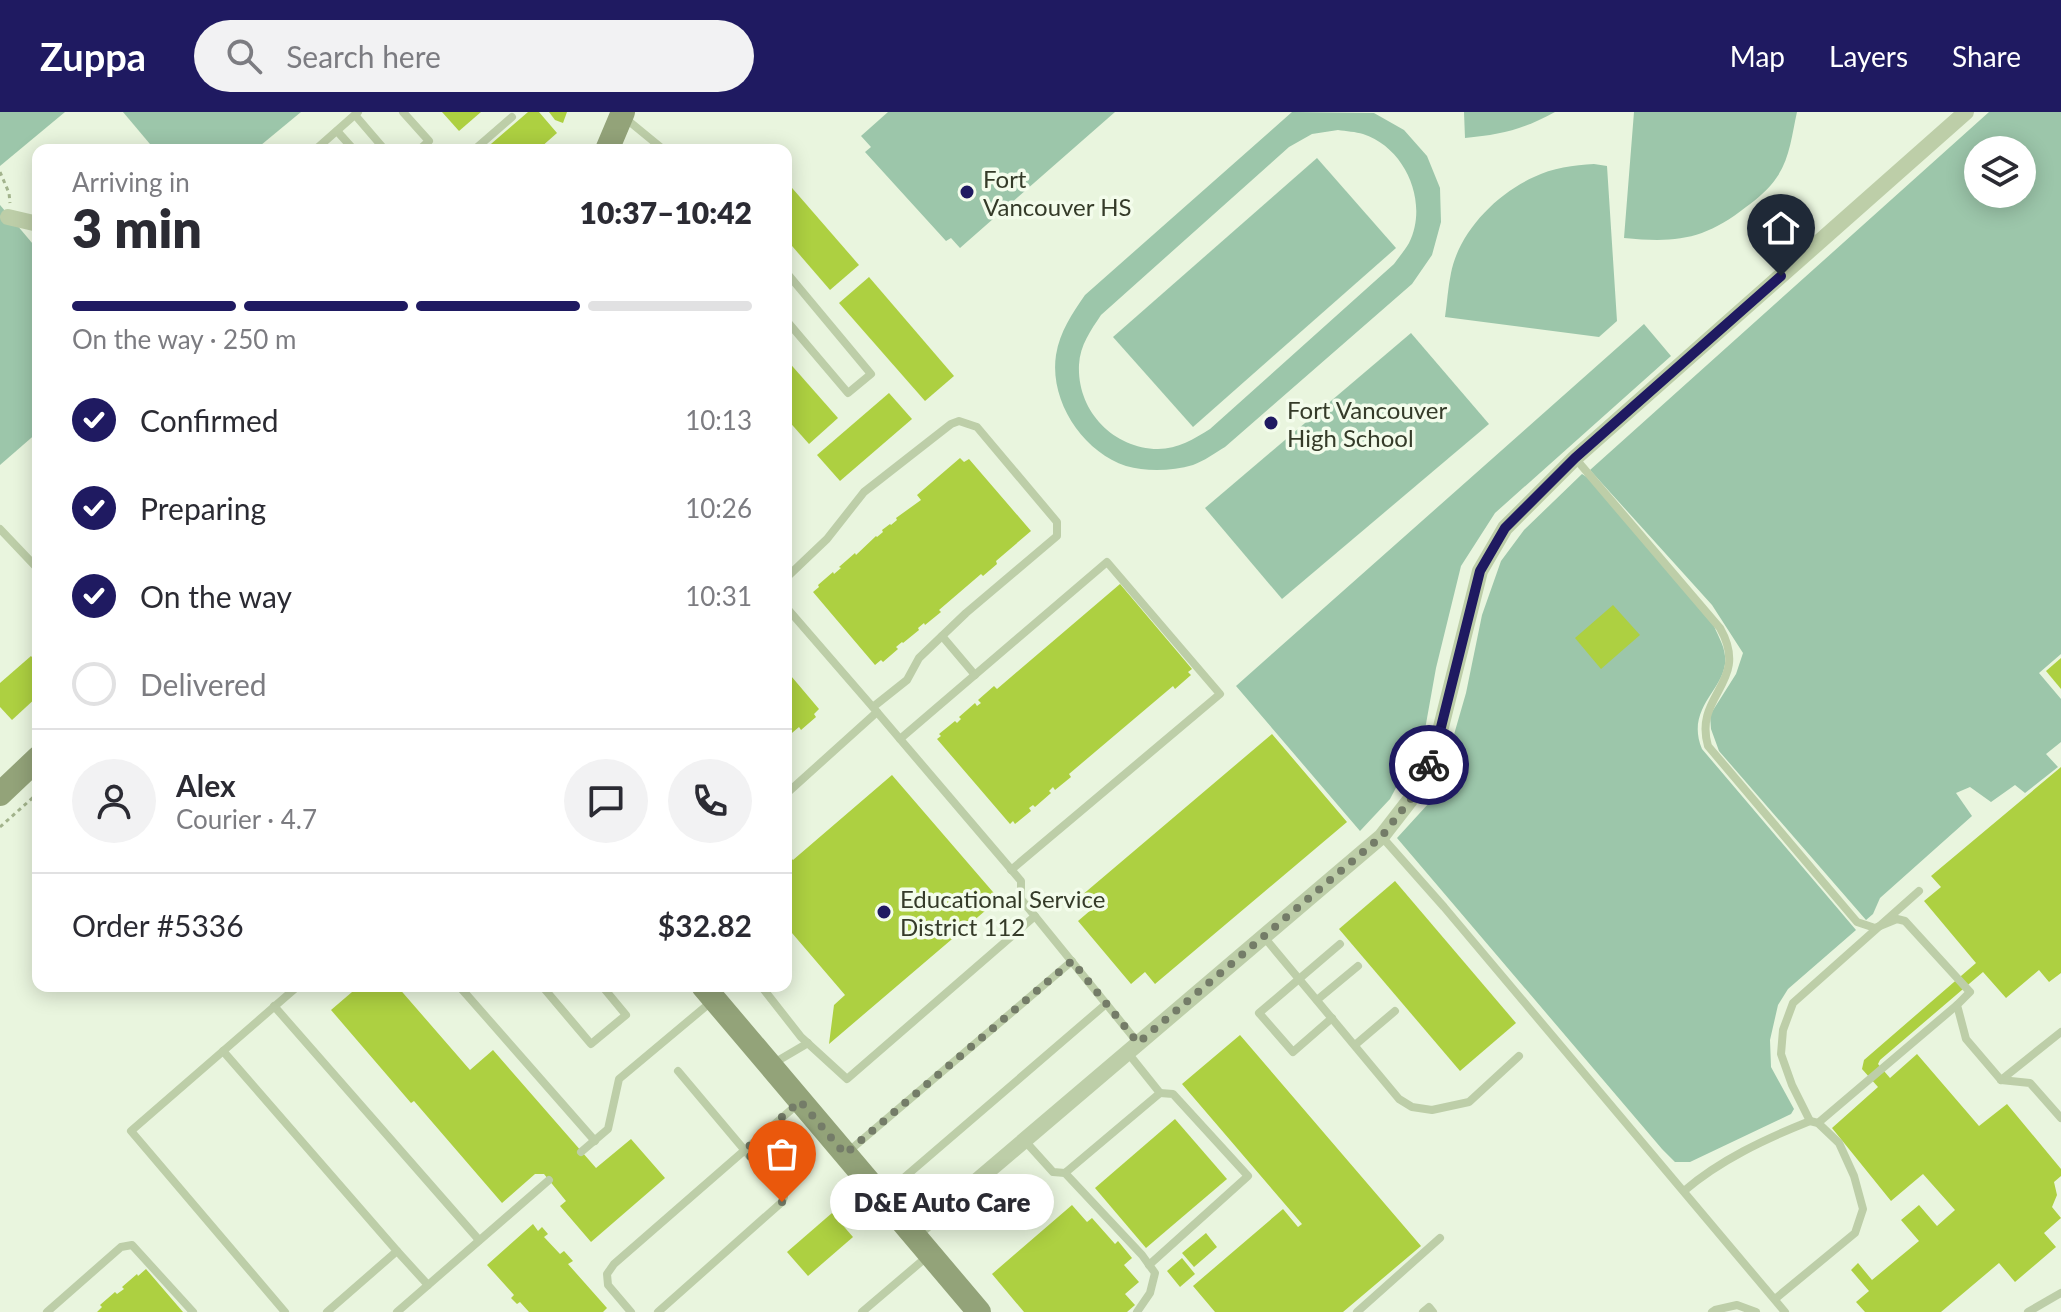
<!DOCTYPE html>
<meta charset="utf-8">
<style>
:root{--surface:#fff;--page:#f2f2f3;--text:#2b2b33;--muted:#7c7c81;--line:#e1e1e2;--accent:#1f1a61}
body{margin:0;font-family:Lato,sans-serif;background:var(--page);color:var(--text);height:100vh;display:flex;flex-direction:column;font-size:30px;white-space:nowrap}
*{box-sizing:border-box;margin:0}
p{font-size:26px;color:var(--muted)}
.icon{flex:none;width:44px;height:44px;fill:none;stroke:currentColor;stroke-width:2;stroke-linecap:round;stroke-linejoin:round}
.map{position:relative;flex:1;overflow:hidden}
.drawer{position:absolute;left:32px;top:32px;width:760px;height:848px;display:flex;flex-direction:column;background:var(--surface);border-radius:16px;box-shadow:0 4px 20px #0003}
.drawer>*{flex:none}
.buttons{position:absolute;left:1964px;top:24px;display:grid;gap:16px}
.buttons a{display:grid;place-items:center;width:72px;height:72px;border-radius:50%;background:var(--surface);box-shadow:0 4px 20px #0003;font-size:40px}
.pin{position:absolute;display:grid;place-items:center;width:68px;height:68px;color:#fff;margin:-82px -34px;border-radius:50% 50% 50% 0;rotate:-45deg;box-shadow:0 0 8px #0007}
.pin .icon{rotate:45deg}
.courier{position:absolute;display:grid;place-items:center;width:80px;height:80px;margin:-40px;border:6px solid #1f1a61;border-radius:50%;background:#fff;color:#222;box-shadow:0 2px 10px #0007}
.bubble{position:absolute;height:56px;border-radius:28px;background:var(--surface);box-shadow:0 4px 20px #0003;font-size:26px;font-weight:800;line-height:56px;text-align:center}
.overview em{font-style:normal;font-weight:800}
.overview div{display:flex;flex-direction:column-reverse}
.overview{display:flex;align-items:center;justify-content:space-between;height:136px;padding:0 40px}
h1{font-size:52px;font-weight:800;line-height:60px}
.bar{display:grid;grid-template-columns:repeat(4,1fr);gap:12px 8px;align-content:center;height:96px;padding:0 40px}
.bar i{height:10px;border-radius:6px;background:var(--line)}
.bar .selected{background:var(--accent)}
.bar p{grid-column:span 4}
.line{display:flex;align-items:center;gap:20px;padding:0 40px;border-top:2px solid var(--line)}
.line div{flex:1}
.round{display:grid;place-items:center;flex:none;width:84px;height:84px;border-radius:42px;background:var(--page)}
ol{padding:0 40px;list-style:none}
li{display:flex;align-items:center;gap:24px;height:88px}
li p{margin-inline-start:auto}
li .icon{padding:8px;border-radius:50%;background:var(--accent);color:#fff;stroke-width:4}
li:last-child{color:var(--muted)}
li i{width:44px;height:44px;border:4px solid var(--line);border-radius:50%}
header{display:flex;align-items:center;gap:48px;box-sizing:border-box;height:112px;padding:0 40px;background:var(--accent);color:#fff}
header strong{font-size:38px}
nav{display:flex;gap:44px;margin-inline-start:auto;font-size:28px}
.search{width:560px;height:72px;background:var(--page);display:flex;align-items:center;gap:20px;box-sizing:border-box;padding:0 28px;border-radius:44px;color:var(--muted);font-size:30px}
.map>svg:first-child{display:block}
</style>
<header>
<strong>Zuppa</strong>
<div class="search"><svg class="icon" aria-label="search" viewBox="0 0 24 24"><circle cx="10" cy="10" r="6"/><path d="M15 15l6 6"/></svg>Search here</div>
<nav><a>Map</a><a>Layers</a><a>Share</a></nav>
</header>
<div class="map">
<svg width="2061" height="1200" viewBox="0 0 2061 1200">
<rect width="100%" height="100%" fill="#e9f5de"/>
<!-- green -->
<g fill="#9cc6aa" fill-rule="evenodd">
<polygon points="0,0 65,0 0,54"/>
<polygon points="123,0 301,0 255,38 155,38"/>
<polygon points="888,0 1115,0 960,136 951,126 946,129 865,40 871,35 861,24"/>
<path d="M1292,0L1374,1L1404,18L1427,44L1440,76L1441,110L1432,143L1412,172L1225,335C1215,341 1204,349 1193,353C1172,359 1147,360 1126,354C1083,340 1049,289 1056,243C1060,219 1072,202 1085,183ZM1338,18C1346,19 1356,20 1363,22C1406,36 1429,91 1409,131C1405,138 1399,145 1394,152L1210,317C1194,327 1178,337 1158,337C1112,336 1077,298 1079,253C1080,233 1091,218 1101,203L1289,35L1312,22Z"/>
<path d="M1464,0H1555C1524,17 1501,23 1465,26Z"/>
<path d="M1634,0H1797C1792,22 1790,46 1777,65C1769,77 1757,87 1746,95C1704,128 1676,131 1624,126Z"/>
<path d="M1989,0H2061V542L2039,561L2061,587V630L2046,642L2058,655L2025,681L2015,673L1991,690L1970,675L1956,681L1972,704L1880,786L1873,802L1866,808L1719,639L1711,617L1710,603L1736,562L1743,541L1712,493L1590,358ZM1978,38H2022V82H1978Z"/>
<polygon points="1317,46 1396,136 1193,315 1113,225"/>
<path d="M1594,52L1607,54L1617,209L1599,225L1445,205C1447,191 1448,175 1451,161C1459,120 1496,82 1534,65C1552,56 1574,53 1594,52Z"/>
<polygon points="0,93 38,138 38,320 0,353"/>
<polygon points="1644,212 1671,244 1495,401 1461,454 1436,556 1424,623 1390,687 1360,719 1236,574"/>
<polygon points="1411,221 1489,312 1282,487 1205,396"/>
<path d="M1582,362L1590,367L1714,514C1718,524 1724,533 1725,544C1729,576 1684,594 1702,637L1856,818L1788,877L1778,893L1770,928L1771,955L1794,997L1791,1002L1690,1050H1675L1662,1037L1397,726L1429,691L1440,671L1466,581L1482,503L1501,449L1524,418Z"/>
</g>
<!-- building -->
<g fill="#add041">
<polygon points="442,0 481,0 459,19"/>
<polygon points="528,0 539,0 557,21 540,36 542,38 484,38"/>
<polygon points="549,0 567,0 563,11 555,8"/>
<polygon points="786,69 859,153 830,178 786,127"/>
<polygon points="869,165 954,264 925,289 839,191"/>
<polygon points="786,247 838,306 809,332 786,306"/>
<polygon points="889,281 912,307 840,369 817,343"/>
<polygon points="960,346 964,350 969,347 1031,419 996,449 997,452 983,464 981,462 939,498 941,500 925,513 924,511 918,516 919,518 903,531 902,530 896,535 898,537 883,550 881,548 875,553 813,480 819,475 818,473 833,460 834,462 841,456 839,455 855,441 856,443 876,424 877,425 883,420 882,418 890,412 891,413 897,408 896,406 921,388 917,383"/>
<polygon points="1120,472 1192,557 1188,560 1191,563 1175,577 1173,574 1069,662 1071,665 1055,678 1053,675 1049,679 1051,681 1035,695 1033,693 1029,696 1031,699 1015,712 1013,709 1010,712 937,627 941,624 939,622 955,609 957,611 961,607 959,605 975,591 977,594 981,591 978,588 994,574 997,577"/>
<polygon points="1613,493 1640,523 1601,557 1575,526"/>
<polygon points="31,544 38,552 38,584 12,608 0,595 0,571"/>
<polygon points="2061,546 2061,577 2046,559"/>
<polygon points="786,558 819,597 814,602 816,605 801,618 799,615 786,626"/>
<polygon points="1272,622 1347,710 1155,872 1145,860 1131,872 1078,809 1092,797 1081,784"/>
<polygon points="2061,655 2061,861 2049,870 2039,858 2006,886 1983,860 1880,948 1878,952 1890,966 1917,942 1979,1014 2007,992 2061,1057 2061,1064 2054,1070 2057,1083 2052,1095 2061,1106 2044,1121 2056,1135 2015,1170 1999,1151 1941,1200 1865,1200 1856,1190 1869,1179 1851,1158 1858,1151 1872,1168 1919,1129 1901,1108 1919,1093 1937,1114 1955,1098 1923,1062 1891,1089 1832,1016 1878,975 1862,957 1864,948 1976,851 1924,789 1941,775 1931,764"/>
<polygon points="892,663 999,787 829,932 834,893 845,883 786,814 786,741 793,748"/>
<polygon points="1395,769 1516,911 1460,959 1339,817"/>
<polygon points="359,874 397,874 470,958 493,938 596,1056 631,1027 665,1066 591,1130 560,1094 566,1089 544,1062 535,1062 502,1091 414,989 411,991 331,898"/>
<polygon points="1240,923 1421,1134 1343,1200 1215,1200 1193,1174 1283,1097 1298,1115 1302,1112 1182,972"/>
<polygon points="1175,1007 1227,1067 1146,1136 1095,1076"/>
<polygon points="1072,1093 1087,1110 1092,1106 1115,1132 1118,1129 1132,1146 1124,1153 1139,1170 1125,1182 1135,1193 1127,1200 1024,1200 992,1162"/>
<polygon points="832,1101 853,1125 808,1164 787,1140"/>
<polygon points="533,1112 538,1119 542,1115 548,1122 544,1125 560,1142 564,1139 573,1149 568,1152 607,1196 603,1200 529,1200 520,1190 517,1192 511,1186 514,1183 487,1153"/>
<polygon points="1206,1121 1217,1135 1194,1155 1182,1141"/>
<polygon points="1182,1146 1195,1162 1180,1175 1167,1159"/>
<polygon points="146,1157 183,1200 97,1200 102,1195 100,1193 115,1180 117,1182 124,1177 122,1175 137,1162 138,1164"/>
</g>
<g fill="none" stroke-linecap="round" stroke-linejoin="round">
<!-- path -->
<g stroke="#a2b38c" stroke-width="3" stroke-dasharray="4 4" stroke-linecap="butt">
<polyline points="0,60 9,81 10,91"/>
<polyline points="0,715 38,681"/>
</g>
<!-- lane -->
<g stroke="#bdcea8" stroke-width="8">
<polyline points="403,0 429,29 419,38"/>
<polyline points="355,3 385,38"/>
<polyline points="625,6 664,38"/>
<polyline points="337,19 354,38"/>
<polyline points="315,38 358,0"/>
<polyline points="474,38 512,5"/>
<polyline points="786,160 871,262 848,281 786,208"/>
<path d="M1575,346L1720,516C1751,571 1693,582 1708,634L1857,810L1875,816L1897,807L1905,809L1970,880L1957,893L1966,927L2001,968"/>
<polyline points="0,417 38,457"/>
<polyline points="786,466 827,427 864,380 951,312 959,309 977,315 1057,410 1057,424 966,501 919,546 907,568 873,595"/>
<polyline points="786,495 877,600"/>
<polyline points="942,524 975,563"/>
<polyline points="900,627 1107,450 1220,582 1011,758"/>
<polyline points="786,682 877,600 1021,769 1021,787 1138,931"/>
<polyline points="1382,725 1444,795 1785,1200"/>
<polyline points="1264,825 1399,987 1412,995 1432,998 1469,990 1519,944"/>
<polyline points="459,874 595,1029"/>
<polyline points="542,874 591,932 626,903 602,874"/>
<polyline points="761,874 801,925 847,967 1035,804"/>
<polyline points="1317,888 1358,854"/>
<polyline points="274,894 479,1128"/>
<polyline points="1332,906 1293,940 1259,901 1340,832"/>
<polyline points="1355,933 1395,899"/>
<polyline points="223,939 397,1139 327,1200"/>
<polyline points="774,951 808,931"/>
<polyline points="2001,968 2061,920"/>
<polyline points="2001,968 2030,971 2061,1006"/>
<polyline points="1818,1011 1957,893"/>
<polyline points="1025,1029 1053,1060 1065,1061 1160,981 1128,941"/>
<polyline points="849,1039 1072,849"/>
<polyline points="581,1040 608,1017 619,967 711,890"/>
<polyline points="1065,1061 1142,1143 1155,1161 1150,1181 1137,1200"/>
<path d="M1684,1079C1720,1048 1765,1027 1810,1009L1792,973L1781,942L1783,918L1793,891L1919,779"/>
<polyline points="885,1082 1106,892"/>
<polyline points="397,1139 428,1173"/>
<polyline points="1149,1153 1248,1064 1173,982 1160,981"/>
<polyline points="1775,1187 1855,1121 1863,1097 1854,1064 1839,1031 1818,1011 1810,1009"/>
<polyline points="47,1200 121,1135 132,1133 193,1200"/>
<polyline points="285,1200 131,1019 298,874"/>
<polyline points="397,1200 549,1068"/>
<polyline points="631,1200 608,1173 607,1162 614,1152 800,990"/>
<polyline points="658,1200 782,1090 784,1085 678,959"/>
<polyline points="862,1200 929,1143"/>
<polyline points="1357,1200 1440,1126"/>
<polyline points="1423,1200 1429,1195 1433,1200"/>
<polyline points="1712,1200 1715,1198 1737,1193 1756,1200"/>
<polyline points="2028,1200 2061,1181"/>
</g>
<!-- street -->
<g stroke="#bdcea8" stroke-width="16">
<polyline points="8,105 38,112"/>
<polyline points="913,1123 1382,724 1413,684 1434,643 1480,459 1505,416 1575,346 1966,0"/>
</g>
<!-- secondary -->
<g stroke="#93a379" stroke-width="24">
<polyline points="607,38 623,0"/>
<polyline points="0,682 38,646"/>
<polyline points="703,874 979,1200"/>
</g>
</g>
<g fill="none" stroke-linecap="round" stroke-linejoin="round">
<!-- done -->
<polyline stroke="#747c68" stroke-width="8" stroke-dasharray="0 14.4" points="782,1090 782,1081 745,1038 800,989 845,1042 1072,849 1138,931 1382,724 1413,684 1429,653"/>
<!-- route -->
<polyline stroke="#1f1a61" stroke-width="10" points="1429,653 1434,643 1480,459 1505,416 1575,346 1781,164"/>
</g>
<!-- markers -->
<g fill="#1f1a61" stroke="#f3fceb" stroke-width="3">
<circle cx="967" cy="80" r="8"/>
<circle cx="1271" cy="311" r="8"/>
<circle cx="884" cy="800" r="8"/>
</g>
<g text-anchor="middle" dominant-baseline="central" stroke-width="7" stroke-linejoin="round" paint-order="stroke">
<!-- poi labels -->
<g font-size="24" fill="#353b29" stroke="#f3fceb" text-anchor="start">
<text x="983" y="66">Fort<tspan x="983" dy="28">Vancouver HS</tspan></text>
<text x="1287" y="297">Fort Vancouver<tspan x="1287" dy="28">High School</tspan></text>
<text x="900" y="786">Educational Service<tspan x="900" dy="28">District 112</tspan></text>
</g>
</g>
</svg>
<div class="buttons">
<a><svg class="icon" aria-label="layers" viewBox="0 0 24 24"><path d="M12 4l9 5-9 5-9-5zM3 14l9 5 9-5"/></svg></a>
</div>
<div class="pin" style="left:782px;top:1090px;background:#ea580c"><svg class="icon" aria-label="bag" viewBox="0 0 24 24"><path d="M5 8h14l-1 12H6zM9 8a3 3 0 0 1 6 0"/></svg></div>
<div class="pin" style="left:1781px;top:164px;background:#1f2937"><svg class="icon" aria-label="home" viewBox="0 0 24 24"><path d="M3 11l9-7 9 7M6 9v11h12V9"/></svg></div>
<div class="courier" style="left:1429px;top:653px"><svg class="icon" aria-label="bike" viewBox="0 0 24 24"><circle cx="6" cy="16" r="4"/><circle cx="18" cy="16" r="4"/><path d="M6 16l4-8h5l3 8M10 8l3 8H6M13 5h3"/></svg></div>
<div class="bubble" style="left:830px;top:1062px;width:224px">D&amp;E Auto Care</div>
<section class="drawer">
<div class="overview"><div><h1>3 min</h1><p>Arriving in</p></div><em>10:37–10:42</em></div>
<div class="bar"><i class="selected"></i><i class="selected"></i><i class="selected"></i><i></i><p>On the way · 250 m</p></div>
<ol>
<li><svg class="icon" aria-label="check" viewBox="0 0 24 24"><path d="M5 12l5 5 9-10"/></svg>Confirmed<p>10:13</p></li>
<li><svg class="icon" aria-label="check" viewBox="0 0 24 24"><path d="M5 12l5 5 9-10"/></svg>Preparing<p>10:26</p></li>
<li><svg class="icon" aria-label="check" viewBox="0 0 24 24"><path d="M5 12l5 5 9-10"/></svg>On the way<p>10:31</p></li>
<li><i></i>Delivered</li>
</ol>
<div class="line" style="height:144px"><a class="round"><svg class="icon" aria-label="person" viewBox="0 0 24 24"><circle cx="12" cy="8" r="4"/><path d="M4 21q1-7 8-7t8 7"/></svg></a><div><b>Alex</b><p>Courier · 4.7</p></div><a class="round"><svg class="icon" aria-label="chat" viewBox="0 0 24 24"><path d="M4 5h16v11H9l-5 4z"/></svg></a><a class="round"><svg class="icon" aria-label="phone" viewBox="0 0 24 24"><path d="M5 4h4l2 5-3 2q2 4 5 5l2-3 5 2v4C11 20 4 13 5 4z"/></svg></a></div>
<div class="line" style="height:104px"><div>Order #5336</div><b>$32.82</b></div>
</section>
</div>
